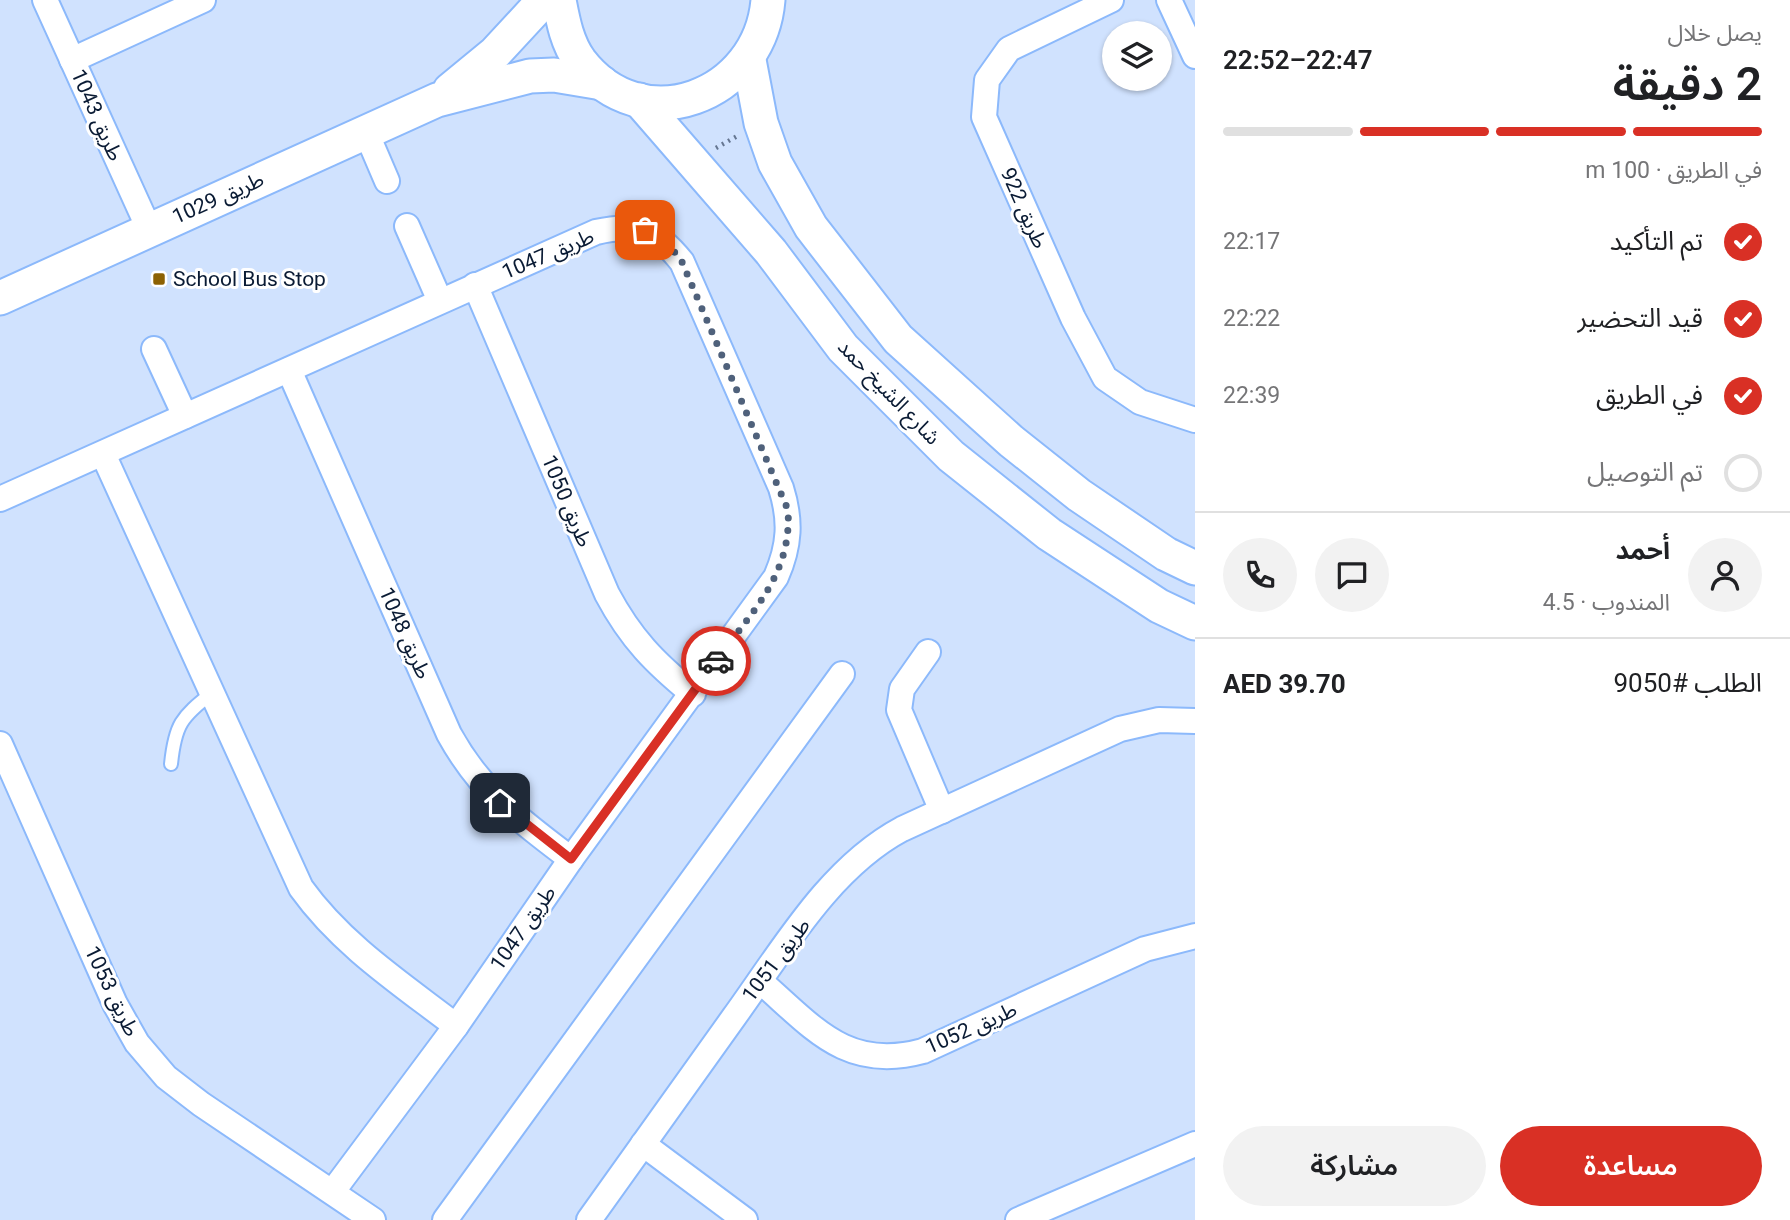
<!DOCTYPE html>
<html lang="ar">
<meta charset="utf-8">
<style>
:root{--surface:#fff;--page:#f2f2f2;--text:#202124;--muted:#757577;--line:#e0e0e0;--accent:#d93025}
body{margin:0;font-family:Roboto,"Noto Sans Arabic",sans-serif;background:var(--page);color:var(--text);direction:rtl;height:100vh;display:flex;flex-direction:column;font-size:26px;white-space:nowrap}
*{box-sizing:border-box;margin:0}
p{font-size:23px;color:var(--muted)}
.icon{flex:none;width:38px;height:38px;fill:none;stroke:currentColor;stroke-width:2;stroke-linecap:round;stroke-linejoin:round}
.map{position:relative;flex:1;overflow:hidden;direction:ltr}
.details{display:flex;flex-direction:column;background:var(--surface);width:595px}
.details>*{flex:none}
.buttons{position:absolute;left:1102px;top:21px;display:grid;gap:14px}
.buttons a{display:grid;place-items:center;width:70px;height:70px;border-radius:50%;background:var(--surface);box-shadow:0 2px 5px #0004;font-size:35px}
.pin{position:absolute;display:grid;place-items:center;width:60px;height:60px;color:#fff;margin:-30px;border-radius:14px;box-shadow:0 4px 10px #0006}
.courier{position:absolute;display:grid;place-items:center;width:70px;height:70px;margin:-35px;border:5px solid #d93025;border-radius:50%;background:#fff;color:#222;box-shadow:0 2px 9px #0007}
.headline em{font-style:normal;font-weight:600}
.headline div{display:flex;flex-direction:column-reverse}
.headline{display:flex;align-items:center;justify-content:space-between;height:119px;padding:0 28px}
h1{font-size:46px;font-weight:600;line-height:52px}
.bar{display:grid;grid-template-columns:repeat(4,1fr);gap:10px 7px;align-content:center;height:84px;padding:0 28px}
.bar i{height:9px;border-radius:5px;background:var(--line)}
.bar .current{background:var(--accent)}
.bar p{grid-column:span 4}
.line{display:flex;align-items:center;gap:18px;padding:0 28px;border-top:2px solid var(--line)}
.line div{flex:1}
.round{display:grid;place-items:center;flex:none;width:74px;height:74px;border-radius:37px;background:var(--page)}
ol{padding:0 28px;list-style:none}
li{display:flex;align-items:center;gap:21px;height:77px}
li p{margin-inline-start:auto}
li .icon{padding:7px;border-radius:50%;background:var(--accent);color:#fff;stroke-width:4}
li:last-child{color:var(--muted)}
li i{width:38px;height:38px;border:4px solid var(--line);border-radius:50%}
.button{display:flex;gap:14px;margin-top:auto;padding:14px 28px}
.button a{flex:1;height:80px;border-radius:42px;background:var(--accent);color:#fff;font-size:28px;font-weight:600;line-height:80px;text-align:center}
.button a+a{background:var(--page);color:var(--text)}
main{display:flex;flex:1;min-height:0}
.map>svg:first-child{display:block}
</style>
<main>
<section class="details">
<div class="headline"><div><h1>2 دقيقة</h1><p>يصل خلال</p></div><em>22:47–22:52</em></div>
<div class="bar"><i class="current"></i><i class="current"></i><i class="current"></i><i></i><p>في الطريق · 100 m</p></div>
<ol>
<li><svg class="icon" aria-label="check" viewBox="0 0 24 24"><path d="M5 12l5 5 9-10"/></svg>تم التأكيد<p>22:17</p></li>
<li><svg class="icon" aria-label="check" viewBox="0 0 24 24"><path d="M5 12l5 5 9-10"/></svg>قيد التحضير<p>22:22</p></li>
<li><svg class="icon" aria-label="check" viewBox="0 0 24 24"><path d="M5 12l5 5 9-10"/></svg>في الطريق<p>22:39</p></li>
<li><i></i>تم التوصيل</li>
</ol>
<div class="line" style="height:126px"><a class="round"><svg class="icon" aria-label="person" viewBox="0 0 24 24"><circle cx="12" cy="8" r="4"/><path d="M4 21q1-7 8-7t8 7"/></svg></a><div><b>أحمد</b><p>المندوب · 4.5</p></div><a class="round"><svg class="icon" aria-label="chat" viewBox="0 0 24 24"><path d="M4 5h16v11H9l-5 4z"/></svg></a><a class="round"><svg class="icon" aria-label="phone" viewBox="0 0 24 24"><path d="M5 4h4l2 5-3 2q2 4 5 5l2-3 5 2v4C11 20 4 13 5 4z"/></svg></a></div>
<div class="line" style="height:91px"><div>الطلب #9050</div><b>AED 39.70</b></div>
<div class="button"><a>مساعدة</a><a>مشاركة</a></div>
</section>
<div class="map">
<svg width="1195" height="1220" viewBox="0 0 1195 1220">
<rect width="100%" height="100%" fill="#d0e2fe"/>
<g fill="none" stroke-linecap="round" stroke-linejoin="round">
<defs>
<path id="lane" d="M171,764C175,725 181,717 212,693"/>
<g id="street">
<polyline points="45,0 149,229"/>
<polyline points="1111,0 1009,49 987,80 984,117 1073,318 1105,378 1140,402 1195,420"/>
<polyline points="1169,0 1195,56"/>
<polyline points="72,60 203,0"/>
<polyline points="366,132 387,181"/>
<polyline points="407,226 440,301"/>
<path d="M475,285L607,594C631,639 655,663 693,694"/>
<polyline points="154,349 185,416"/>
<path d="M289,370L449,734C481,792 519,820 571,859"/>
<path d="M103,454L301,888C342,945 400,983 456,1026"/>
<path d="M0,499L596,232C636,223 656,229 682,262L781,488C791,520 790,545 776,577L571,859L456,1026L333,1191"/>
<polyline points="928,652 902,689 899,710 942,811"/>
<polyline points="0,744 115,1004 137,1043 166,1077 201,1104 373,1220"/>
<path d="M760,981C813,1027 846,1072 923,1051L1145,949L1195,936"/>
<polyline points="643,1144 745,1220"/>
<polyline points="445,1220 842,674"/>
<path d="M589,1220C637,1152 686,1085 734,1017C782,951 829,868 902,829L1120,729L1159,720L1195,721"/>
<polyline points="1018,1220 1195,1144"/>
</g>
<g id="secondary">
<path d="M559,0C563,21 567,43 580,61C642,142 760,97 768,0"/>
<polyline points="749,60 761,123 775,163 811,227 898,339 1011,441 1079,495 1166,554 1195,568"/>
<polyline points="450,90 495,53 544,0"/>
<polyline points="639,100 771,252 843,348 951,456 1049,534 1159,606 1195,623"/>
<polyline points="0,298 437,100 530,76 554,75 602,83"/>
</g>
</defs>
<!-- lane casing -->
<use href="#lane" stroke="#8cb9fb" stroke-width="16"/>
<!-- street casing -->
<use href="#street" stroke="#8cb9fb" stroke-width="28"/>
<!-- secondary casing -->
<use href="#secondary" stroke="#8cb9fb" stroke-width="37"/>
<!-- path -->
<polyline stroke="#657691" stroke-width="4.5" stroke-dasharray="2 5" stroke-linecap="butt" points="716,148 739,135"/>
<!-- lane -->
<use href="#lane" stroke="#fff" stroke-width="12"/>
<!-- street -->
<use href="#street" stroke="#fff" stroke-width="24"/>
<!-- secondary -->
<use href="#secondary" stroke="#fff" stroke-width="33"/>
</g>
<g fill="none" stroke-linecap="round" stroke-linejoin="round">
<!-- done -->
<path stroke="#4f617b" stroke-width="7" stroke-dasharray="0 12.6" d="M645,230L667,242L682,262L788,510C792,575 752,611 716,661"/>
<!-- route -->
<polyline stroke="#d93025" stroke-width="9" points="500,803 571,859 716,661"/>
</g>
<!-- markers -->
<rect fill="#8c6103" stroke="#fff" stroke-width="2.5" x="152" y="272" width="14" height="14" rx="3.5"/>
<g text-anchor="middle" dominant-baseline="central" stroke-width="6" stroke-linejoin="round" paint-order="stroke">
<!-- street labels -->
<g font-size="21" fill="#0a1b34" stroke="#fff">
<text transform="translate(97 115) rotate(66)">طريق 1043</text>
<text transform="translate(218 198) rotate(-24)">طريق 1029</text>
<text transform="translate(1024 208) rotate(66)">طريق 922</text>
<text transform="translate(548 254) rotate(-23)">طريق 1047</text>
<text transform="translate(889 392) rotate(46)">شارع الشيخ حمد</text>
<text transform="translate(567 501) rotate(67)">طريق 1050</text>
<text transform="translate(405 633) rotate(66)">طريق 1048</text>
<text transform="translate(523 928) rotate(-55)">طريق 1047</text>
<text transform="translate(776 960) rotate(-53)">طريق 1051</text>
<text transform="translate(112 991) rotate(64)">طريق 1053</text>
<text transform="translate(971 1028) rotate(-24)">طريق 1052</text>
</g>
<!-- poi labels -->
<g font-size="21" fill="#0a1b34" stroke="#fff" text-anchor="start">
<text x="173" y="279">School Bus Stop</text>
</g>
</g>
</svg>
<div class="buttons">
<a><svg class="icon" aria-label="layers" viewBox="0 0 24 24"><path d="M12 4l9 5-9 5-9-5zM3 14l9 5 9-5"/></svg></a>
</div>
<div class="pin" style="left:645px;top:230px;background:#ea580c"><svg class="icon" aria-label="bag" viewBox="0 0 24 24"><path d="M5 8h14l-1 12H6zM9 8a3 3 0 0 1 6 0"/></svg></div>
<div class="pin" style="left:500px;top:803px;background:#1f2937"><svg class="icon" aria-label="home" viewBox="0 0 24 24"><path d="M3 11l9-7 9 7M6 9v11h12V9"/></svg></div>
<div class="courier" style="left:716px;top:661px"><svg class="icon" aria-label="car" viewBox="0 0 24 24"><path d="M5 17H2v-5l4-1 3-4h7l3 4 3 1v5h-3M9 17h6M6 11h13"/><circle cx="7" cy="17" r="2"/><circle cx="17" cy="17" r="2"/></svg></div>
</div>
</main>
